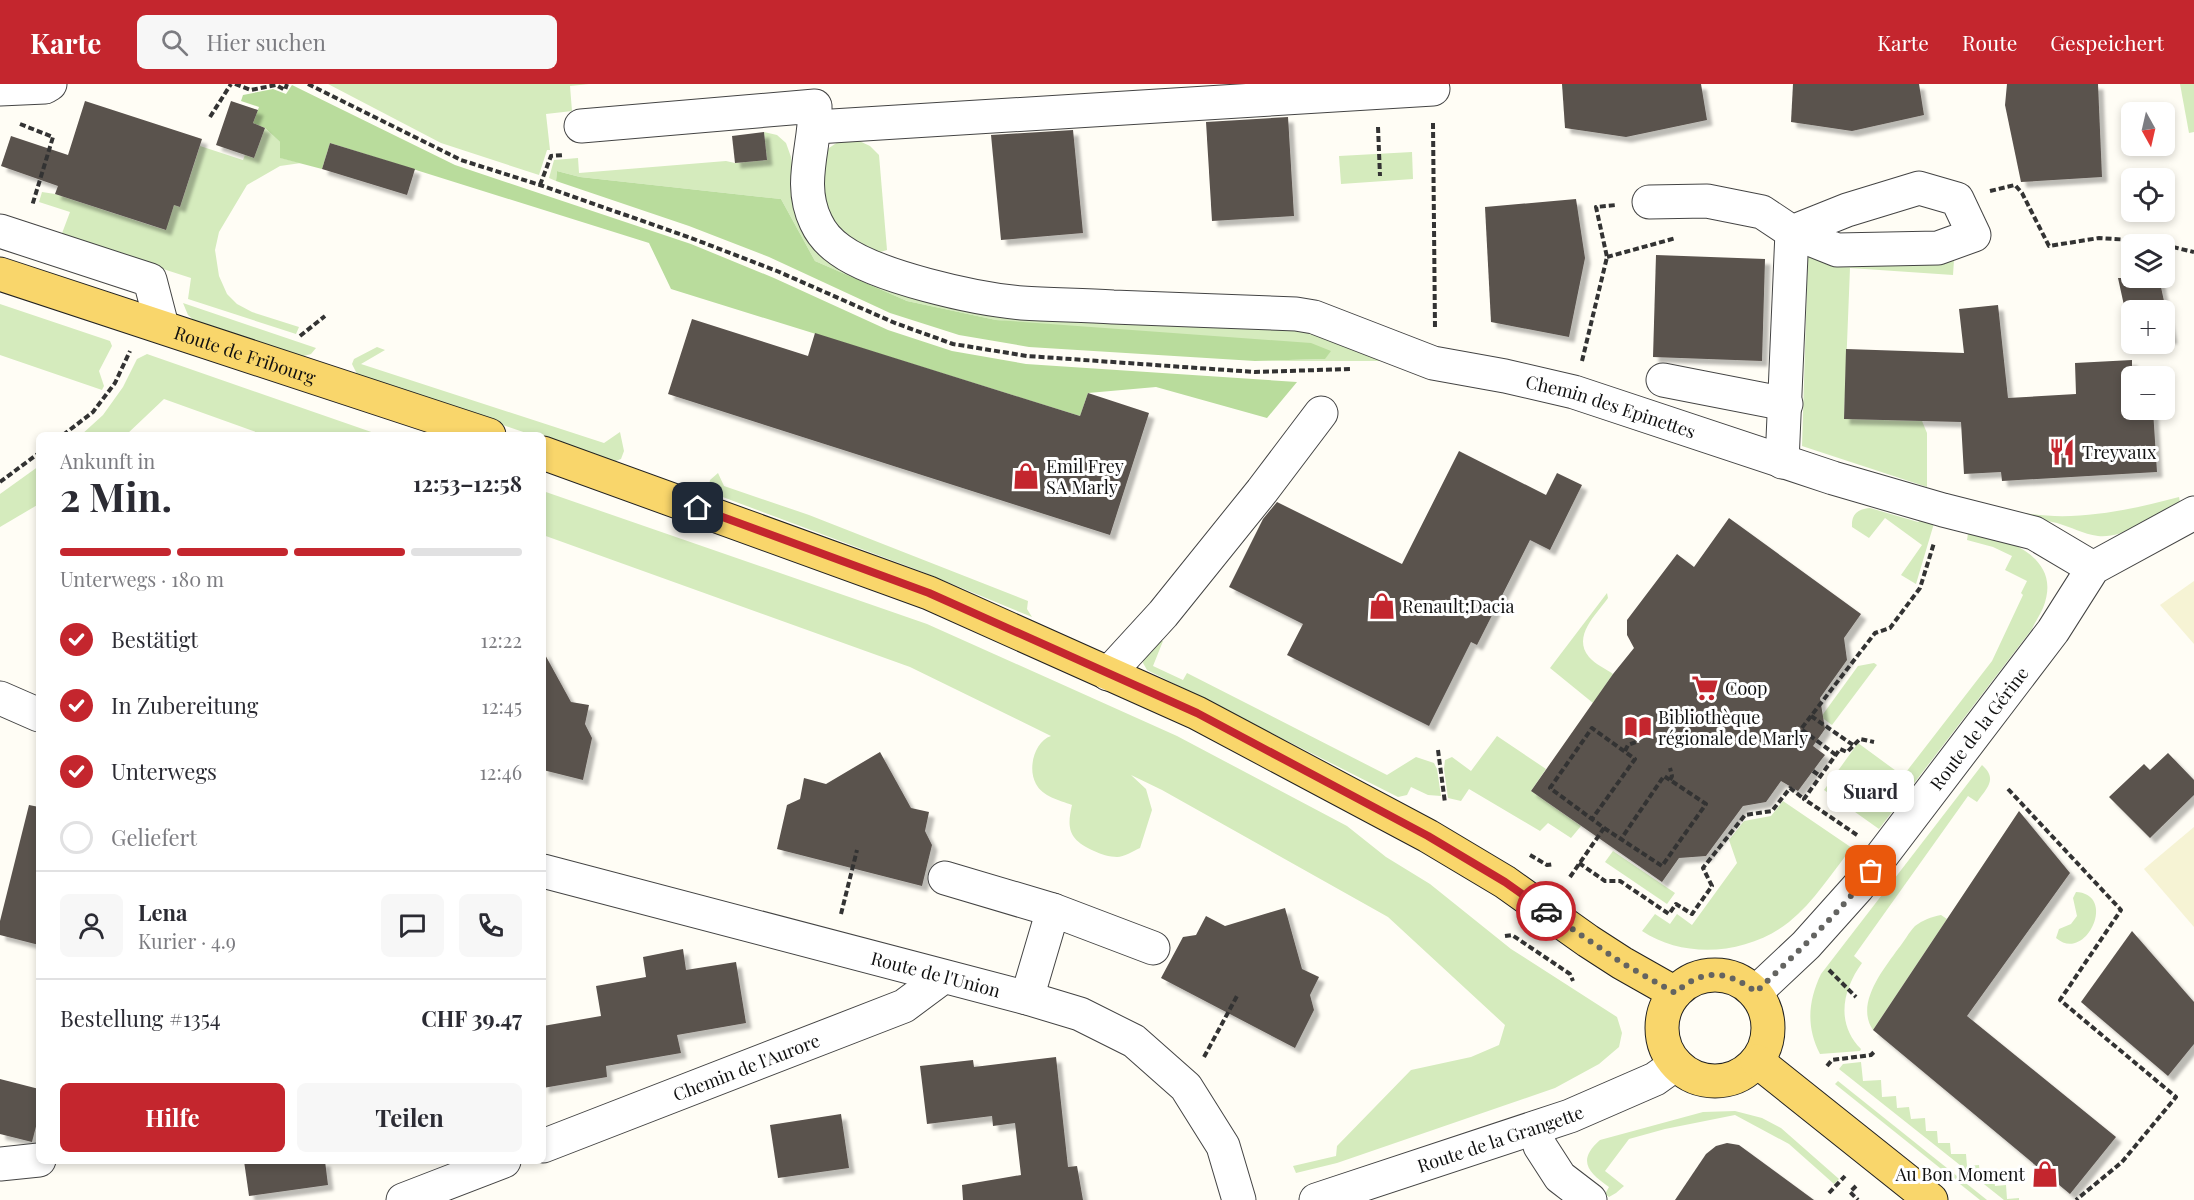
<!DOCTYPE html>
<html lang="de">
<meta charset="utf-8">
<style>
:root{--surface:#fff;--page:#f7f7f7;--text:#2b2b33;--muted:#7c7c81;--line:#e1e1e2;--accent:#c4262e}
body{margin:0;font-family:"Playfair Display",serif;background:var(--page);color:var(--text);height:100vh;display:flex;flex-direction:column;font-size:22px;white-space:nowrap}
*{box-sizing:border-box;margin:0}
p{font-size:20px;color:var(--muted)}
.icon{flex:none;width:33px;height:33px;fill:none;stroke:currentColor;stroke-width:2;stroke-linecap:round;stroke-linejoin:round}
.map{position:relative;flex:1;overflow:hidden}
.drawer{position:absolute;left:36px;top:348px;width:510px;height:732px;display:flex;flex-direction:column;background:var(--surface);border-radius:9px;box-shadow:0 3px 9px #0003}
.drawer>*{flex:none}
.needle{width:39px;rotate:172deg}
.buttons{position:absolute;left:2121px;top:18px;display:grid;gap:12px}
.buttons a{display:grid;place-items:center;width:54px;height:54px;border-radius:9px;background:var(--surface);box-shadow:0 3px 9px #0003;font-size:30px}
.pin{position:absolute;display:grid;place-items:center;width:51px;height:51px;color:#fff;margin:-26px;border-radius:12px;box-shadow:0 3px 9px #0006}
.courier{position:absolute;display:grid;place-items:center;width:60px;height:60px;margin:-30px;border:4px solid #c4262e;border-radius:50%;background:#fff;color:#222;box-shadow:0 2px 8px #0007}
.bubble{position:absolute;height:42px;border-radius:9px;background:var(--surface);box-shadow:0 3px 9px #0003;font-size:20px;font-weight:700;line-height:42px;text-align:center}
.overview em{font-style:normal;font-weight:700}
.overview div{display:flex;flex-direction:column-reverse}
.overview{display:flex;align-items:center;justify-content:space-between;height:102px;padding:0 24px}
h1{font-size:39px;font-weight:700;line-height:45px}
.bar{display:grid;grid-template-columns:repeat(4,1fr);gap:9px 6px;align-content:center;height:72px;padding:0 24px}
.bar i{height:8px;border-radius:4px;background:var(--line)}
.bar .selected{background:var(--accent)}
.bar p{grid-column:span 4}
.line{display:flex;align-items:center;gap:15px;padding:0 24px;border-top:2px solid var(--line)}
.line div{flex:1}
.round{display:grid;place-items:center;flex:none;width:63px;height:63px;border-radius:9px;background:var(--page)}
ol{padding:0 24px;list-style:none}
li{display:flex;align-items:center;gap:18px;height:66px}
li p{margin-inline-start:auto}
li .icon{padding:6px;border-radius:50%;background:var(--accent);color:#fff;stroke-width:4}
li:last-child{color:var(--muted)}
li i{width:33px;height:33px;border:3px solid var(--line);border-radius:50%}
.primary-button{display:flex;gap:12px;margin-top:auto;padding:12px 24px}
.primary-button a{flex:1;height:69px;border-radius:9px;background:var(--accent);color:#fff;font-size:24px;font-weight:700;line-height:69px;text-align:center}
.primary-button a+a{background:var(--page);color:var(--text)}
header{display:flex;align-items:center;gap:36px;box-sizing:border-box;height:84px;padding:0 30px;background:var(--accent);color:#fff}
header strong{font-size:28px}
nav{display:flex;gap:33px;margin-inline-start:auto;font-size:21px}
.search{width:420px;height:54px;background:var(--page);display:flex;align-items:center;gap:15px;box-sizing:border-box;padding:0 21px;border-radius:9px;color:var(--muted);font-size:22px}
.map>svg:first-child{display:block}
</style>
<header>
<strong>Karte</strong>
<div class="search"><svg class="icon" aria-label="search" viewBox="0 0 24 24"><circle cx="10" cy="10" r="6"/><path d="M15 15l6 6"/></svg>Hier suchen</div>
<nav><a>Karte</a><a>Route</a><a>Gespeichert</a></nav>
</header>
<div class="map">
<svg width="2194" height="1116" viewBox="0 0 2194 1116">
<defs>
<filter id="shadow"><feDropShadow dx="5.5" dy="5.5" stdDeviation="1.5" flood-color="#0004"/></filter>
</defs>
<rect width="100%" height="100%" fill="#fffdf5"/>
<!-- farmland -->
<g fill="#f6f3d4">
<polygon points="2194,497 2194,560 2160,521"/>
<polygon points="2194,743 2194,843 2144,785"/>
</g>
<!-- green -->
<g fill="#d5ebbd">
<polygon points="328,0 589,0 570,2 572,27 546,30 550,66 547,66 539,91 441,59"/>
<polygon points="2180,0 2194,0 2194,48 2189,49"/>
<polygon points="265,44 280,58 281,74 301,79 280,82 247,101 219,148 215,166 219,192 227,210 237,220 252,228 299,243 296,250 188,215 191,194 61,152 70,128 39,118 42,108 55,110 165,146 174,121 180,123 200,62 243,76 245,71 254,74"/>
<polygon points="764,48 777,51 786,59 791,73 799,134 843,186 1292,243 1315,248 1386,277 1256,277 1325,275 996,236 907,217 815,177 781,115 580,93 557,87 556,97 549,94 554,76 578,74 579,89 726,77 735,79 767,76"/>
<polygon points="855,55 870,62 879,71 887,166 877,169 837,146 822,115 822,76 829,64 841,56"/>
<polygon points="1412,68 1413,95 1341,100 1339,72"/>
<polygon points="1808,169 1954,176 1953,191 1850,184 1844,335 1922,337 1927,349 1927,403 1802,362"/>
<polygon points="183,219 316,264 311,270 300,273 197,239 188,231"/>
<polygon points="0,220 110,257 112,262 99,287 104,302 102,306 0,271"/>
<polygon points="377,263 385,266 361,280 604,359 620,348 624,367 621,375 613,378 543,355 543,351 532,351 358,292 352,280 354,275"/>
<polygon points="147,270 380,351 264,351 164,315 126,351 81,351 103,331 123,303 137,275"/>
<polygon points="39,382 39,420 0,443 0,410"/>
<polygon points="718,389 724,402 809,431 1028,517 1027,525 1032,533 923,488 712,409 709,401 710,396"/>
<path d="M543,407L927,540L1177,652L1347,742L1386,773L1430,800L1511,865L1617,933L1622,949L1619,963L1599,980L1555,1004L1337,1079L1296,1089L1293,1082L1336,1072L1337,1062L1411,986L1471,973L1499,961L1505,941L1388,833L1162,706L1131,691L1146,705L1152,726L1140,764C1133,767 1124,773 1117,773C1110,773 1100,770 1094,767C1070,756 1066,746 1072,721C1059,716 1043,713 1036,700C1027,684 1035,657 1051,652L910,583L543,451Z"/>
<path d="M2179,413L2180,418C2159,431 2124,455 2098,452C2083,450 2071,443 2057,439C2047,436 2035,436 2024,434L2025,429C2075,438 2130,426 2179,413Z"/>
<path d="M1870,424L1918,438L1925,433L1935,436L1916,500L1901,491L1922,461L1885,434L1869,454L1852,443C1851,430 1858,425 1870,424Z"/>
<path d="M1969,443C2005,456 2064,471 2043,524C2040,531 2035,538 2032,545L1879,745L1824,706L1858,659L1903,692L1992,577L2023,511L2021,509L2027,497L2005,486L2012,472L1993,463L1967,456Z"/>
<path d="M1607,509L1608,514C1596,531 1572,552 1589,573C1595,580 1606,585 1613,590L1593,619L1550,584Z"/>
<polygon points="1156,557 1163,557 1153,582 1183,596 1187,589 1387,691 1416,673 1434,679 1437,685 1441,712 1428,711 1411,703 1407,711 1398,713 1147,586 1143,579 1144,570"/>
<polygon points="1874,579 1877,581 1832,641 1821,633 1858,582"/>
<polygon points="1497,652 1546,685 1531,707 1581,742 1571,754 1548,739 1540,747 1469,705 1461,717 1448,714 1444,685 1445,676 1452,673 1471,687"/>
<path d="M1982,681C1998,695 1987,704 1977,718L1968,712L1854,872L1862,879C1843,905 1835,939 1861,965L1860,967L1820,970C1806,943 1808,917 1821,890Z"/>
<path d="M1783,717L1852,764C1832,788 1814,818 1789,838C1748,870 1686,876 1642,847L1655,830L1670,840L1677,830L1692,841L1737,779L1729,756L1744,737L1771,732Z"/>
<polygon points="1613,767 1675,809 1667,820 1605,778"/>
<path d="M2076,808C2118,810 2086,880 2056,854L2059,845L2071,840L2077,832L2073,814Z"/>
<path d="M1941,831L1947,835L1873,946C1855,920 1883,886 1898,865C1904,858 1909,848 1915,842C1923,836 1931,833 1941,831Z"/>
<polygon points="1861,978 1863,997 1881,996 1882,1013 1896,1012 1897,1024 1909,1023 1911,1035 1925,1034 1926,1047 1937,1047 1938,1059 1950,1059 1951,1070 1966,1070 1967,1082 1979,1081 1980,1092 1994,1091 1995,1102 2006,1101 2007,1115 2019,1114 2019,1116 2004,1116 1839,985 1843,980"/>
<polygon points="1838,997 1987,1116 1980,1116 1835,1000"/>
<path d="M1735,1027L1762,1034L1781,1044L1839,1095L1834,1100L1789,1060L1735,1031L1665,1045L1629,1055L1605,1087L1624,1102L1616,1109L1609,1113L1605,1110L1609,1103C1589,1089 1576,1077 1600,1056L1703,1028Z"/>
</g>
<!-- forest -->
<g fill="#b9dc9c">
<polygon points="292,1 455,81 691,160 774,194 888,246 952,267 1026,280 1297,298 1267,334 1156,303 1088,309 1080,332 671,205 649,159 330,59 322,85 280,74 280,58 265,44 253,39 259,23 241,17 243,11 273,5 286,10"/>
<polygon points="557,87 580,93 781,115 815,177 907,217 996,236 1311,259 1331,267 1325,275 1255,277 1029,263 959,251 890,229 769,173 689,142 556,97"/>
</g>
<!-- building -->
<g fill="#5a524d" filter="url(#shadow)">
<polygon points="1562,0 1701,0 1707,36 1626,53 1565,44"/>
<polygon points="1793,0 1919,0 1924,31 1852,47 1791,38"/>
<polygon points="2007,0 2098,0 2102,93 2021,98 2005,21"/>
<polygon points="85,17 202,55 180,123 174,121 166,146 55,110 58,102 1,82 11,52 68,71"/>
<polygon points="231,17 258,26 253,39 265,44 254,74 216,61"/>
<polygon points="1288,33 1294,132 1212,137 1206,38"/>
<polygon points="1073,46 1083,149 1001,156 991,51"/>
<polygon points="764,48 767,76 735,79 732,52"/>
<polygon points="330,59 415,85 407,111 322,85"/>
<polygon points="1576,115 1585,174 1569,253 1491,238 1485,123"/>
<polygon points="1656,171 1765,175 1762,277 1653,273"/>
<polygon points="2118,194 2159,194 2172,254 2164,256 2164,226 2132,226 2132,258"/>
<polygon points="1998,221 2008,314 2076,310 2075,279 2132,276 2132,326 2153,326 2157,388 2002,397 2001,388 1964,390 1961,338 1844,335 1846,265 1964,269 1959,225"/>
<polygon points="692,235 808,272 815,249 1080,332 1088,309 1149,329 1110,451 668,310"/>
<polygon points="1459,367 1546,411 1557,389 1582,401 1550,466 1530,456 1477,561 1471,558 1429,642 1287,571 1303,540 1229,503 1263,435 1277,418 1402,480"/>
<polygon points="1729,434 1861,530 1844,554 1847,576 1820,614 1825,645 1813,662 1825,671 1821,676 1798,707 1781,697 1766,718 1743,722 1706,772 1679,774 1662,798 1531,707 1613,590 1634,564 1627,551 1627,536 1677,470 1694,483"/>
<polygon points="543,567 571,618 589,621 585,640 592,654 583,696 543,686"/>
<polygon points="880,668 911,724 929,728 925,747 932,761 922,802 777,765 787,721 800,715 804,694 826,700"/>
<polygon points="2168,669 2194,696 2194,711 2150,754 2109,713 2144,680 2150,686"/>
<polygon points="29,721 39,723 39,861 0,851 0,837"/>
<polygon points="2019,727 2070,789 1967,932 2116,1053 2070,1110 1873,946"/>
<polygon points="1285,824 1302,885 1319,893 1310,911 1314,926 1295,964 1161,894 1183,853 1196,851 1206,832 1225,842"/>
<polygon points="2132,847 2194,918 2194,960 2168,992 2081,918"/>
<polygon points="683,865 686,886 736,878 746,939 677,951 681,969 606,982 607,993 543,1004 543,942 601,932 596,902 646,893 643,873"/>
<polygon points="1056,973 1068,1083 1077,1082 1083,1116 963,1116 962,1101 1021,1091 1015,1039 993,1042 992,1032 927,1040 920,982 973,976 974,983"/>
<polygon points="0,995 39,1005 39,1031 32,1058 0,1050"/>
<polygon points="841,1030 849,1084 778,1094 770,1041"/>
<polygon points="1727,1059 1739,1061 1814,1116 1675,1116 1706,1070 1716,1062"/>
<polygon points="244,1077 325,1077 328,1101 249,1112"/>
</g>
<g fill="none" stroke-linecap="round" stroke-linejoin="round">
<defs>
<g id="minor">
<polyline points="0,5 45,3 50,0"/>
<path id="s1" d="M581,42L815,22C816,62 797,99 816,138C821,149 830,159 840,166C877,193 975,215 1022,219C1052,221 1083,221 1113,223C1174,225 1235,228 1296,230L1314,233L1433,279L1505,292L1574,308L1833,394L1943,426L2034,449L2093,484"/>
<polyline points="816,43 1433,5"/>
<polyline points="1649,118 1707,117 1762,128 1792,148 1837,166 1938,164 1974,151 1957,115 1919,104 1847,126 1792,148"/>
<polyline points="0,147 150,196 162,242"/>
<polyline points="1663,296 1786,320"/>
<polyline points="1782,378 1792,148"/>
<polyline points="1108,590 1163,530 1262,407 1321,329"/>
<polyline points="0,614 39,631"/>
<path id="s2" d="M543,787L1027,914L1080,930L1134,957L1186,1003L1223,1062L1239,1116"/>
<polyline points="945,794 1053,826"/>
<path id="s3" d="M1756,908L1806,861L1858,803L2053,547L2093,484L2194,429"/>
<polyline points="1027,914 1053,826 1153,864"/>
<polyline points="1535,1044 1540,1062 1560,1093 1590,1116"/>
<path id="s4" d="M543,1062L904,922L943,893"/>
<polyline points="0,1080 39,1076"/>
<polyline points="403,1116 504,1077"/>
<path id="s5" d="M1316,1116L1570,1032L1655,995L1676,980"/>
</g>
<g id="major">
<path id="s6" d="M0,190L489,351"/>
<polyline points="543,369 929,509 1197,629 1428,752 1505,798 1588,857 1622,879 1675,909"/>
<circle cx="1715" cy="944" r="53"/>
<polyline points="1757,977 1931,1116"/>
</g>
</defs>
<!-- minor casing -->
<use href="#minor" stroke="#444" stroke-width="35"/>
<!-- major casing -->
<use href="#major" stroke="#222" stroke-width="35"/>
<!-- path -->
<g stroke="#333" stroke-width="4" stroke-dasharray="6 3" stroke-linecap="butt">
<polyline points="235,0 251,6 276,1 285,6 287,0"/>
<polyline points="308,0 461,76 540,101 691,154 777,187 895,239 953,260 1027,272 1255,288 1350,285"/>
<polyline points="210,33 231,0"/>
<polyline points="1433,39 1435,244"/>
<polyline points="20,40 53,53 32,122"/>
<polyline points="1378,43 1380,92"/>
<polyline points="540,101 551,72 564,71"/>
<polyline points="1990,107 2015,101 2022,109 2049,162 2099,154 2146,157 2163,160"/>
<polyline points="2164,161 2194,168"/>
<polyline points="1607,173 1676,154"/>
<polyline points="300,252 325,232"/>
<polyline points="1582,277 1607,173 1596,123 1616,121"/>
<polyline points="63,351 93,328 115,299 130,267"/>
<polyline points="0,398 39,369"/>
<polyline points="1811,632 1853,661"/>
<polyline points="1797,651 1801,645"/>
<polyline points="1438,666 1445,719"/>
<polyline points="1625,667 1628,661 1636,658"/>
<polyline points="1836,671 1801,645 1875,549 1890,544 1920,504 1934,459"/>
<polyline points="1813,687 1820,692"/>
<polyline points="1670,696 1672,692 1670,684"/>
<polyline points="2008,705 2121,826 2060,916 2176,1013 2122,1078 2076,1116"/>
<polyline points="1604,744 1662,782 1706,720 1664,692 1621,755"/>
<polyline points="1857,751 1804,715 1840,665 1847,668 1860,655 1874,658"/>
<polyline points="1530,771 1547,781 1554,780"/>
<polyline points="1579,779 1605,797 1620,797 1669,830 1676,820 1692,830 1712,802 1703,784 1745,731 1772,727 1790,704 1804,715"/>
<polyline points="1570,793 1604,744 1550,704 1592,644 1635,675 1592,735"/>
<polyline points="841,830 857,766"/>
<polyline points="1505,852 1512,851 1570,890 1573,897"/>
<polyline points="1829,886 1856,913"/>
<polyline points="1204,973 1237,912"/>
<polyline points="1827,982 1832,976 1871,971 1875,967"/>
<polyline points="1856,1102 1850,1108 1858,1116"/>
<polyline points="1829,1109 1845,1092"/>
</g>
<!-- minor -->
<use href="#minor" stroke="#fff" stroke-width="33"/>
<!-- major -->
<use href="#major" stroke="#f9d66b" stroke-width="33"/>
</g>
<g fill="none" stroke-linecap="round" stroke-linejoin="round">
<!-- done -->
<path stroke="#646461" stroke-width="6" stroke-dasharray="0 10.8" d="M1546,827L1622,879L1675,909C1703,884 1727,886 1756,908C1796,869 1837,832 1871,787"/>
<!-- route -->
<polyline stroke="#c4262e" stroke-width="8" points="698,424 929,509 1197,629 1428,752 1505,798 1546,827"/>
</g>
<!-- icons -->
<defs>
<symbol id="restaurant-bare" viewBox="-9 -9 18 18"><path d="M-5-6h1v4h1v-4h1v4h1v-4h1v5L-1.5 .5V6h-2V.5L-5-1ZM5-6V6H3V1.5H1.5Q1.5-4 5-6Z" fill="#c4262e" stroke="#fff" stroke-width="2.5" paint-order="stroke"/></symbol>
<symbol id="shop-bare" viewBox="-9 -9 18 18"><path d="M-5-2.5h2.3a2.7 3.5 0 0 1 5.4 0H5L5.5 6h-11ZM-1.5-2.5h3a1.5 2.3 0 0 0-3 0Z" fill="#c4262e" stroke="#fff" stroke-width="2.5" paint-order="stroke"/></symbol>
<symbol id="supermarket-bare" viewBox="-9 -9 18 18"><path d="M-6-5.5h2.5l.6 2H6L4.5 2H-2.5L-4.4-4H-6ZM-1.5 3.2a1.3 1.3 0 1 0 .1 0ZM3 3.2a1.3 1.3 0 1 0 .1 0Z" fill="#c4262e" stroke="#fff" stroke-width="2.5" paint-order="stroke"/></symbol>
<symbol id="library-bare" viewBox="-9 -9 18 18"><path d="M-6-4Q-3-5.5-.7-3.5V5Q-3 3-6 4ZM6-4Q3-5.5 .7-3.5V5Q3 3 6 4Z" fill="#c4262e" stroke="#fff" stroke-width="2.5" paint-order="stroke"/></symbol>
</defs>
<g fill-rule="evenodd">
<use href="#restaurant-bare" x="2043" y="349" width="38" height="38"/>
<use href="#shop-bare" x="1007" y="373" width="38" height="38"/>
<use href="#shop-bare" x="1363" y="503" width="38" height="38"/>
<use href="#supermarket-bare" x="1686" y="585" width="38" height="38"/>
<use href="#library-bare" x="1619" y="624" width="38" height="38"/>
<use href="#shop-bare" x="2026" y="1071" width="38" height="38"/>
</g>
<g text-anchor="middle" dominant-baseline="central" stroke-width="6" stroke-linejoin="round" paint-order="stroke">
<!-- street labels -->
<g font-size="18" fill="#111" stroke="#fff">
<text stroke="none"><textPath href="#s6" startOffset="258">Route de Fribourg</textPath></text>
<text stroke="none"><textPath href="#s1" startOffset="1184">Chemin des Epinettes</textPath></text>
<text stroke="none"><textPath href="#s3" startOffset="346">Route de la Gérine</textPath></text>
<text stroke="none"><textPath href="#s2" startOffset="406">Route de l'Union</textPath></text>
<text stroke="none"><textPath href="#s4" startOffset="218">Chemin de l'Aurore</textPath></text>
<text stroke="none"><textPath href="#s5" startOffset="194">Route de la Grangette</textPath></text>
</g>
<!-- poi labels -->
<g font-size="18" fill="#111" stroke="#fff" text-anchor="start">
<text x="2082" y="368">Treyvaux</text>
<text x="1046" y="382">Emil Frey<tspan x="1046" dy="21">SA Marly</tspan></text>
<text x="1402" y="522">Renault;Dacia</text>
<text x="1725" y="604">Coop</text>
<text x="1658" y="633">Bibliothèque<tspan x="1658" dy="21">régionale de Marly</tspan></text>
<text x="2025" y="1090" text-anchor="end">Au Bon Moment</text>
</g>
</g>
</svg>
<div class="buttons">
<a><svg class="needle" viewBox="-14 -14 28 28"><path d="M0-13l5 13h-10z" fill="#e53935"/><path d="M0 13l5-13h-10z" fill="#7c7c81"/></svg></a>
<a><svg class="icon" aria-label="locate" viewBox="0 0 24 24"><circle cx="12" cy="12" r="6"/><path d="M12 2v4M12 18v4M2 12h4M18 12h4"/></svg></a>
<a><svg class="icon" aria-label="layers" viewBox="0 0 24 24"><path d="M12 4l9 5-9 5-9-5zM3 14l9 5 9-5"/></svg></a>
<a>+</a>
<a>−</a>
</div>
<div class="pin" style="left:1871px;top:787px;background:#ea580c"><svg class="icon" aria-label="bag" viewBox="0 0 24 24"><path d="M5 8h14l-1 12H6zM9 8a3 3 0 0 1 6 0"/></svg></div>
<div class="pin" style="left:698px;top:424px;background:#1f2937"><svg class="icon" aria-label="home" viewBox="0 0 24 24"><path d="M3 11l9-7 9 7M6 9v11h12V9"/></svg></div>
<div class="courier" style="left:1546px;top:827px"><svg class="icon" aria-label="car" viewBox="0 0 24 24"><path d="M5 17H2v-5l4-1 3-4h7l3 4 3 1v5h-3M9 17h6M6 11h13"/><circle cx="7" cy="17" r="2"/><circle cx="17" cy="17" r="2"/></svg></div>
<div class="bubble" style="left:1827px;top:686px;width:87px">Suard</div>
<section class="drawer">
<div class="overview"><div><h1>2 Min.</h1><p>Ankunft in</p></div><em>12:53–12:58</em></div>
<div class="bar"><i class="selected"></i><i class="selected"></i><i class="selected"></i><i></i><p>Unterwegs · 180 m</p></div>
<ol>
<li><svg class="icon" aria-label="check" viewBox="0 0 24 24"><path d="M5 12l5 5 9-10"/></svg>Bestätigt<p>12:22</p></li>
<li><svg class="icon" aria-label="check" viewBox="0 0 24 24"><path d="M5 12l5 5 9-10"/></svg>In Zubereitung<p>12:45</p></li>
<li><svg class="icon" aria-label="check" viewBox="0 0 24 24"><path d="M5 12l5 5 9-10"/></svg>Unterwegs<p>12:46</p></li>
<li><i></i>Geliefert</li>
</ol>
<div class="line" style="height:108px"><a class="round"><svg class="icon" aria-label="person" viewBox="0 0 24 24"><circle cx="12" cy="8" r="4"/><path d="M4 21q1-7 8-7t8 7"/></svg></a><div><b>Lena</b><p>Kurier · 4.9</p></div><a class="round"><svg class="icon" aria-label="chat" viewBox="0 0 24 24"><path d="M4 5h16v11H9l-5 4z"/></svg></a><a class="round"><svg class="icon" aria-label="phone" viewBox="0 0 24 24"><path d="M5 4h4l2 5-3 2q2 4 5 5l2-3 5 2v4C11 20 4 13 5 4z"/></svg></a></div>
<div class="line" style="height:78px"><div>Bestellung #1354</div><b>CHF 39.47</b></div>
<div class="primary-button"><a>Hilfe</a><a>Teilen</a></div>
</section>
</div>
